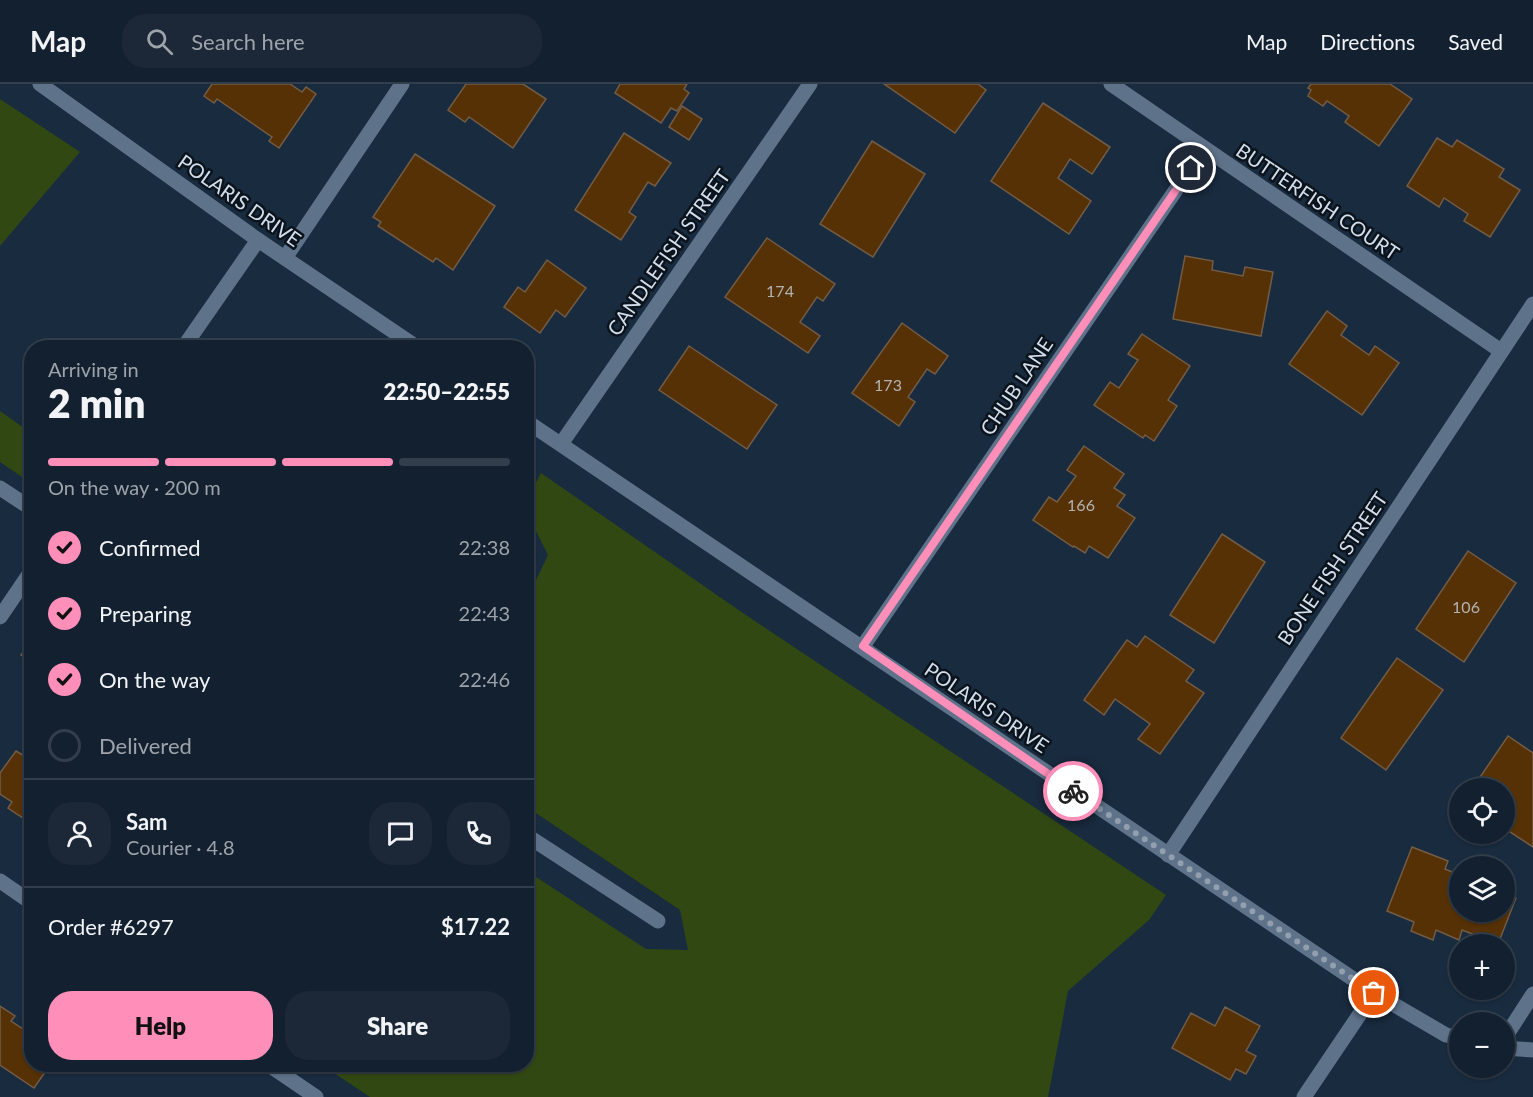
<!DOCTYPE html>
<meta charset="utf-8">
<style>
:root{--surface:#13202f;--page:#1c2837;--text:#f1f3f6;--muted:#9da3aa;--line:#323e4b;--accent:#ff8eb9}
body{margin:0;font-family:Lato,sans-serif;background:var(--page);color:var(--text);height:100vh;display:flex;flex-direction:column;font-size:22px;white-space:nowrap}
*{box-sizing:border-box;margin:0}
p{font-size:20px;color:var(--muted)}
.icon{flex:none;width:33px;height:33px;fill:none;stroke:currentColor;stroke-width:2;stroke-linecap:round;stroke-linejoin:round}
.map{position:relative;flex:1;overflow:hidden}
.panel{position:absolute;left:24px;top:256px;width:510px;height:732px;display:flex;flex-direction:column;background:var(--surface);border-radius:24px;box-shadow:0 2px 4px #0004,0 0 0 2px var(--line)}
.panel>*{flex:none}
.buttons{position:absolute;left:1449px;top:694px;display:grid;gap:12px}
.buttons a{display:grid;place-items:center;width:66px;height:66px;border-radius:50%;background:var(--surface);box-shadow:0 2px 4px #0004,0 0 0 2px var(--line);font-size:30px}
.pin{position:absolute;display:grid;place-items:center;width:51px;height:51px;color:#fff;margin:-26px;border:3px solid #fff;border-radius:50%;box-shadow:0 2px 6px #0007}
.courier{position:absolute;display:grid;place-items:center;width:60px;height:60px;margin:-30px;border:4px solid #ff8eb9;border-radius:50%;background:#fff;color:#222;box-shadow:0 2px 8px #0007}
.headline em{font-style:normal;font-weight:800}
.headline div{display:flex;flex-direction:column-reverse}
.headline{display:flex;align-items:center;justify-content:space-between;height:102px;padding:0 24px}
h1{font-size:39px;font-weight:800;line-height:45px}
.bar{display:grid;grid-template-columns:repeat(4,1fr);gap:9px 6px;align-content:center;height:72px;padding:0 24px}
.bar i{height:8px;border-radius:4px;background:var(--line)}
.bar .active{background:var(--accent)}
.bar p{grid-column:span 4}
.line{display:flex;align-items:center;gap:15px;padding:0 24px;border-top:2px solid var(--line)}
.line div{flex:1}
.round{display:grid;place-items:center;flex:none;width:63px;height:63px;border-radius:24px;background:var(--page)}
ol{padding:0 24px;list-style:none}
li{display:flex;align-items:center;gap:18px;height:66px}
li p{margin-inline-start:auto}
li .icon{padding:6px;border-radius:50%;background:var(--accent);color:#111;stroke-width:4}
li:last-child{color:var(--muted)}
li i{width:33px;height:33px;border:3px solid var(--line);border-radius:50%}
.action{display:flex;gap:12px;margin-top:auto;padding:12px 24px}
.action a{flex:1;height:69px;border-radius:24px;background:var(--accent);color:#111;font-size:24px;font-weight:800;line-height:69px;text-align:center}
.action a+a{background:var(--page);color:var(--text)}
header{display:flex;align-items:center;gap:36px;box-sizing:border-box;height:84px;padding:0 30px;background:var(--surface);border-bottom:2px solid var(--line)}
header strong{font-size:28px}
nav{display:flex;gap:33px;margin-inline-start:auto;font-size:21px}
.search{width:420px;height:54px;background:var(--page);display:flex;align-items:center;gap:15px;box-sizing:border-box;padding:0 21px;border-radius:24px;color:var(--muted);font-size:22px}
.map>svg:first-child{display:block}
</style>
<header>
<strong>Map</strong>
<div class="search"><svg class="icon" aria-label="search" viewBox="0 0 24 24"><circle cx="10" cy="10" r="6"/><path d="M15 15l6 6"/></svg>Search here</div>
<nav><a>Map</a><a>Directions</a><a>Saved</a></nav>
</header>
<div class="map">
<svg width="1533" height="1013" viewBox="0 0 1533 1013">
<rect width="100%" height="100%" fill="#192b3f"/>
<!-- green -->
<g fill="#324813">
<polygon points="0,15 80,68 0,162"/>
<polygon points="0,327 31,349 31,399 0,378"/>
<polygon points="541,389 740,527 1166,811 1149,836 1068,907 1048,1013 370,1013 322,981 526,981 527,787 646,865 688,866 680,826 527,723 527,515 548,471 527,429 527,416"/>
</g>
<!-- building -->
<g fill="#553105" stroke="#735c46" stroke-width="1.5">
<polygon points="212,0 290,0 302,8 306,3 316,10 279,64 269,57 272,53 217,15 214,19 204,12"/>
<polygon points="466,0 523,0 546,15 513,64 469,33 465,38 448,26"/>
<polygon points="620,0 687,0 684,5 689,9 677,27 671,24 661,39 615,9"/>
<polygon points="884,0 978,0 986,6 955,49"/>
<polygon points="1311,0 1390,0 1412,15 1379,62 1345,38 1349,32 1327,17 1323,22 1308,12 1311,6 1308,4"/>
<polygon points="1043,19 1110,63 1092,90 1070,75 1058,94 1091,117 1069,150 991,97"/>
<polygon points="682,22 702,35 689,56 669,43"/>
<polygon points="624,49 671,79 655,102 648,98 629,128 636,133 621,156 575,126"/>
<polygon points="1437,54 1452,63 1457,56 1504,85 1499,93 1520,106 1490,153 1464,137 1468,130 1444,114 1439,123 1407,102"/>
<polygon points="872,57 925,90 873,173 820,140"/>
<polygon points="415,70 495,122 453,186 436,174 433,178 378,142 381,138 373,133"/>
<polygon points="767,154 835,200 823,217 817,213 800,238 820,252 808,269 725,213"/>
<polygon points="1185,172 1213,177 1212,186 1243,192 1245,183 1273,188 1261,252 1173,235"/>
<polygon points="547,176 586,204 565,233 556,226 540,249 504,223 518,203 525,208"/>
<polygon points="1327,227 1347,242 1341,251 1369,271 1375,262 1399,279 1362,331 1289,280"/>
<polygon points="902,239 948,272 935,290 927,285 908,313 915,318 899,342 852,309"/>
<polygon points="1142,250 1190,282 1168,316 1177,322 1154,357 1145,351 1143,354 1094,321 1110,298 1119,304 1138,276 1128,270"/>
<polygon points="689,262 777,321 747,365 659,306"/>
<polygon points="1084,362 1124,390 1114,404 1125,411 1117,422 1135,434 1108,474 1089,462 1085,469 1074,462 1073,463 1033,436 1049,413 1057,418 1076,392 1067,386"/>
<polygon points="1222,450 1265,478 1214,559 1170,531"/>
<polygon points="1468,467 1516,499 1464,578 1416,545"/>
<polygon points="1145,552 1194,586 1186,597 1204,609 1160,670 1138,655 1150,640 1115,615 1104,631 1084,616 1127,556 1137,563"/>
<polygon points="32,555 32,578 21,571"/>
<polygon points="1397,574 1443,606 1386,686 1341,654"/>
<polygon points="1508,652 1533,669 1533,763 1504,744 1504,705 1472,705"/>
<polygon points="16,667 29,675 32,671 32,740 8,724 12,718 0,710 0,689"/>
<polygon points="1412,763 1448,777 1445,785 1460,791 1460,828 1504,828 1504,809 1516,814 1498,860 1462,846 1459,856 1436,846 1433,856 1411,847 1414,838 1387,827"/>
<polygon points="0,922 15,932 11,937 32,951 32,981 50,981 34,1004 0,981"/>
<polygon points="1225,923 1260,942 1246,967 1256,972 1246,990 1236,985 1230,996 1172,964 1191,929 1215,942"/>
</g>
<g fill="none" stroke-linecap="round" stroke-linejoin="round">
<!-- minor -->
<g stroke="#5e728a" stroke-width="15">
<polyline points="40,0 258,156 418,264"/>
<polyline points="1111,0 1501,267"/>
<polyline points="285,174 402,0"/>
<polyline points="183,264 258,156"/>
<polyline points="526,337 1374,909 1446,951 1460,954"/>
<polyline points="561,360 810,0"/>
<polyline points="0,404 32,425"/>
<polyline points="0,533 32,486"/>
<polyline points="863,562 1204,65"/>
<polyline points="526,751 658,837"/>
<polyline points="1168,771 1533,220"/>
<polyline points="0,797 32,819"/>
<polyline points="1504,955 1533,910"/>
<polyline points="1504,964 1533,966"/>
<polyline points="269,981 316,1013"/>
<polyline points="1304,1013 1374,909"/>
</g>
</g>
<g fill="none" stroke-linecap="round" stroke-linejoin="round">
<!-- done -->
<polyline stroke="#929faf" stroke-width="6" stroke-dasharray="0 10.8" points="1073,707 1374,909"/>
<!-- route -->
<polyline stroke="#ff8eb9" stroke-width="8" points="1073,707 863,562 1191,84"/>
</g>
<g text-anchor="middle" dominant-baseline="central" stroke-width="5" stroke-linejoin="round" paint-order="stroke">
<!-- number labels -->
<g font-size="16" fill="#b4b3b2">
<text x="780" y="206">174</text>
<text x="888" y="300">173</text>
<text x="1081" y="420">166</text>
<text x="1466" y="522">106</text>
</g>
<!-- street labels -->
<g font-size="20" fill="#d3deec" stroke="#0b131c">
<text transform="translate(240 116) rotate(35)">POLARIS DRIVE</text>
<text transform="translate(1318 117) rotate(34)">BUTTERFISH COURT</text>
<text transform="translate(668 168) rotate(-55)">CANDLEFISH STREET</text>
<text transform="translate(1016 302) rotate(-56)">CHUB LANE</text>
<text transform="translate(1332 484) rotate(-56)">BONE FISH STREET</text>
<text transform="translate(987 623) rotate(34)">POLARIS DRIVE</text>
</g>
</g>
</svg>
<div class="buttons">
<a><svg class="icon" aria-label="locate" viewBox="0 0 24 24"><circle cx="12" cy="12" r="6"/><path d="M12 2v4M12 18v4M2 12h4M18 12h4"/></svg></a>
<a><svg class="icon" aria-label="layers" viewBox="0 0 24 24"><path d="M12 4l9 5-9 5-9-5zM3 14l9 5 9-5"/></svg></a>
<a>+</a>
<a>−</a>
</div>
<div class="pin" style="left:1374px;top:909px;background:#ea580c"><svg class="icon" aria-label="bag" viewBox="0 0 24 24"><path d="M5 8h14l-1 12H6zM9 8a3 3 0 0 1 6 0"/></svg></div>
<div class="pin" style="left:1191px;top:84px;background:#1f2937"><svg class="icon" aria-label="home" viewBox="0 0 24 24"><path d="M3 11l9-7 9 7M6 9v11h12V9"/></svg></div>
<div class="courier" style="left:1073px;top:707px"><svg class="icon" aria-label="bike" viewBox="0 0 24 24"><circle cx="6" cy="16" r="4"/><circle cx="18" cy="16" r="4"/><path d="M6 16l4-8h5l3 8M10 8l3 8H6M13 5h3"/></svg></div>
<section class="panel">
<div class="headline"><div><h1>2 min</h1><p>Arriving in</p></div><em>22:50–22:55</em></div>
<div class="bar"><i class="active"></i><i class="active"></i><i class="active"></i><i></i><p>On the way · 200 m</p></div>
<ol>
<li><svg class="icon" aria-label="check" viewBox="0 0 24 24"><path d="M5 12l5 5 9-10"/></svg>Confirmed<p>22:38</p></li>
<li><svg class="icon" aria-label="check" viewBox="0 0 24 24"><path d="M5 12l5 5 9-10"/></svg>Preparing<p>22:43</p></li>
<li><svg class="icon" aria-label="check" viewBox="0 0 24 24"><path d="M5 12l5 5 9-10"/></svg>On the way<p>22:46</p></li>
<li><i></i>Delivered</li>
</ol>
<div class="line" style="height:108px"><a class="round"><svg class="icon" aria-label="person" viewBox="0 0 24 24"><circle cx="12" cy="8" r="4"/><path d="M4 21q1-7 8-7t8 7"/></svg></a><div><b>Sam</b><p>Courier · 4.8</p></div><a class="round"><svg class="icon" aria-label="chat" viewBox="0 0 24 24"><path d="M4 5h16v11H9l-5 4z"/></svg></a><a class="round"><svg class="icon" aria-label="phone" viewBox="0 0 24 24"><path d="M5 4h4l2 5-3 2q2 4 5 5l2-3 5 2v4C11 20 4 13 5 4z"/></svg></a></div>
<div class="line" style="height:78px"><div>Order #6297</div><b>$17.22</b></div>
<div class="action"><a>Help</a><a>Share</a></div>
</section>
</div>
